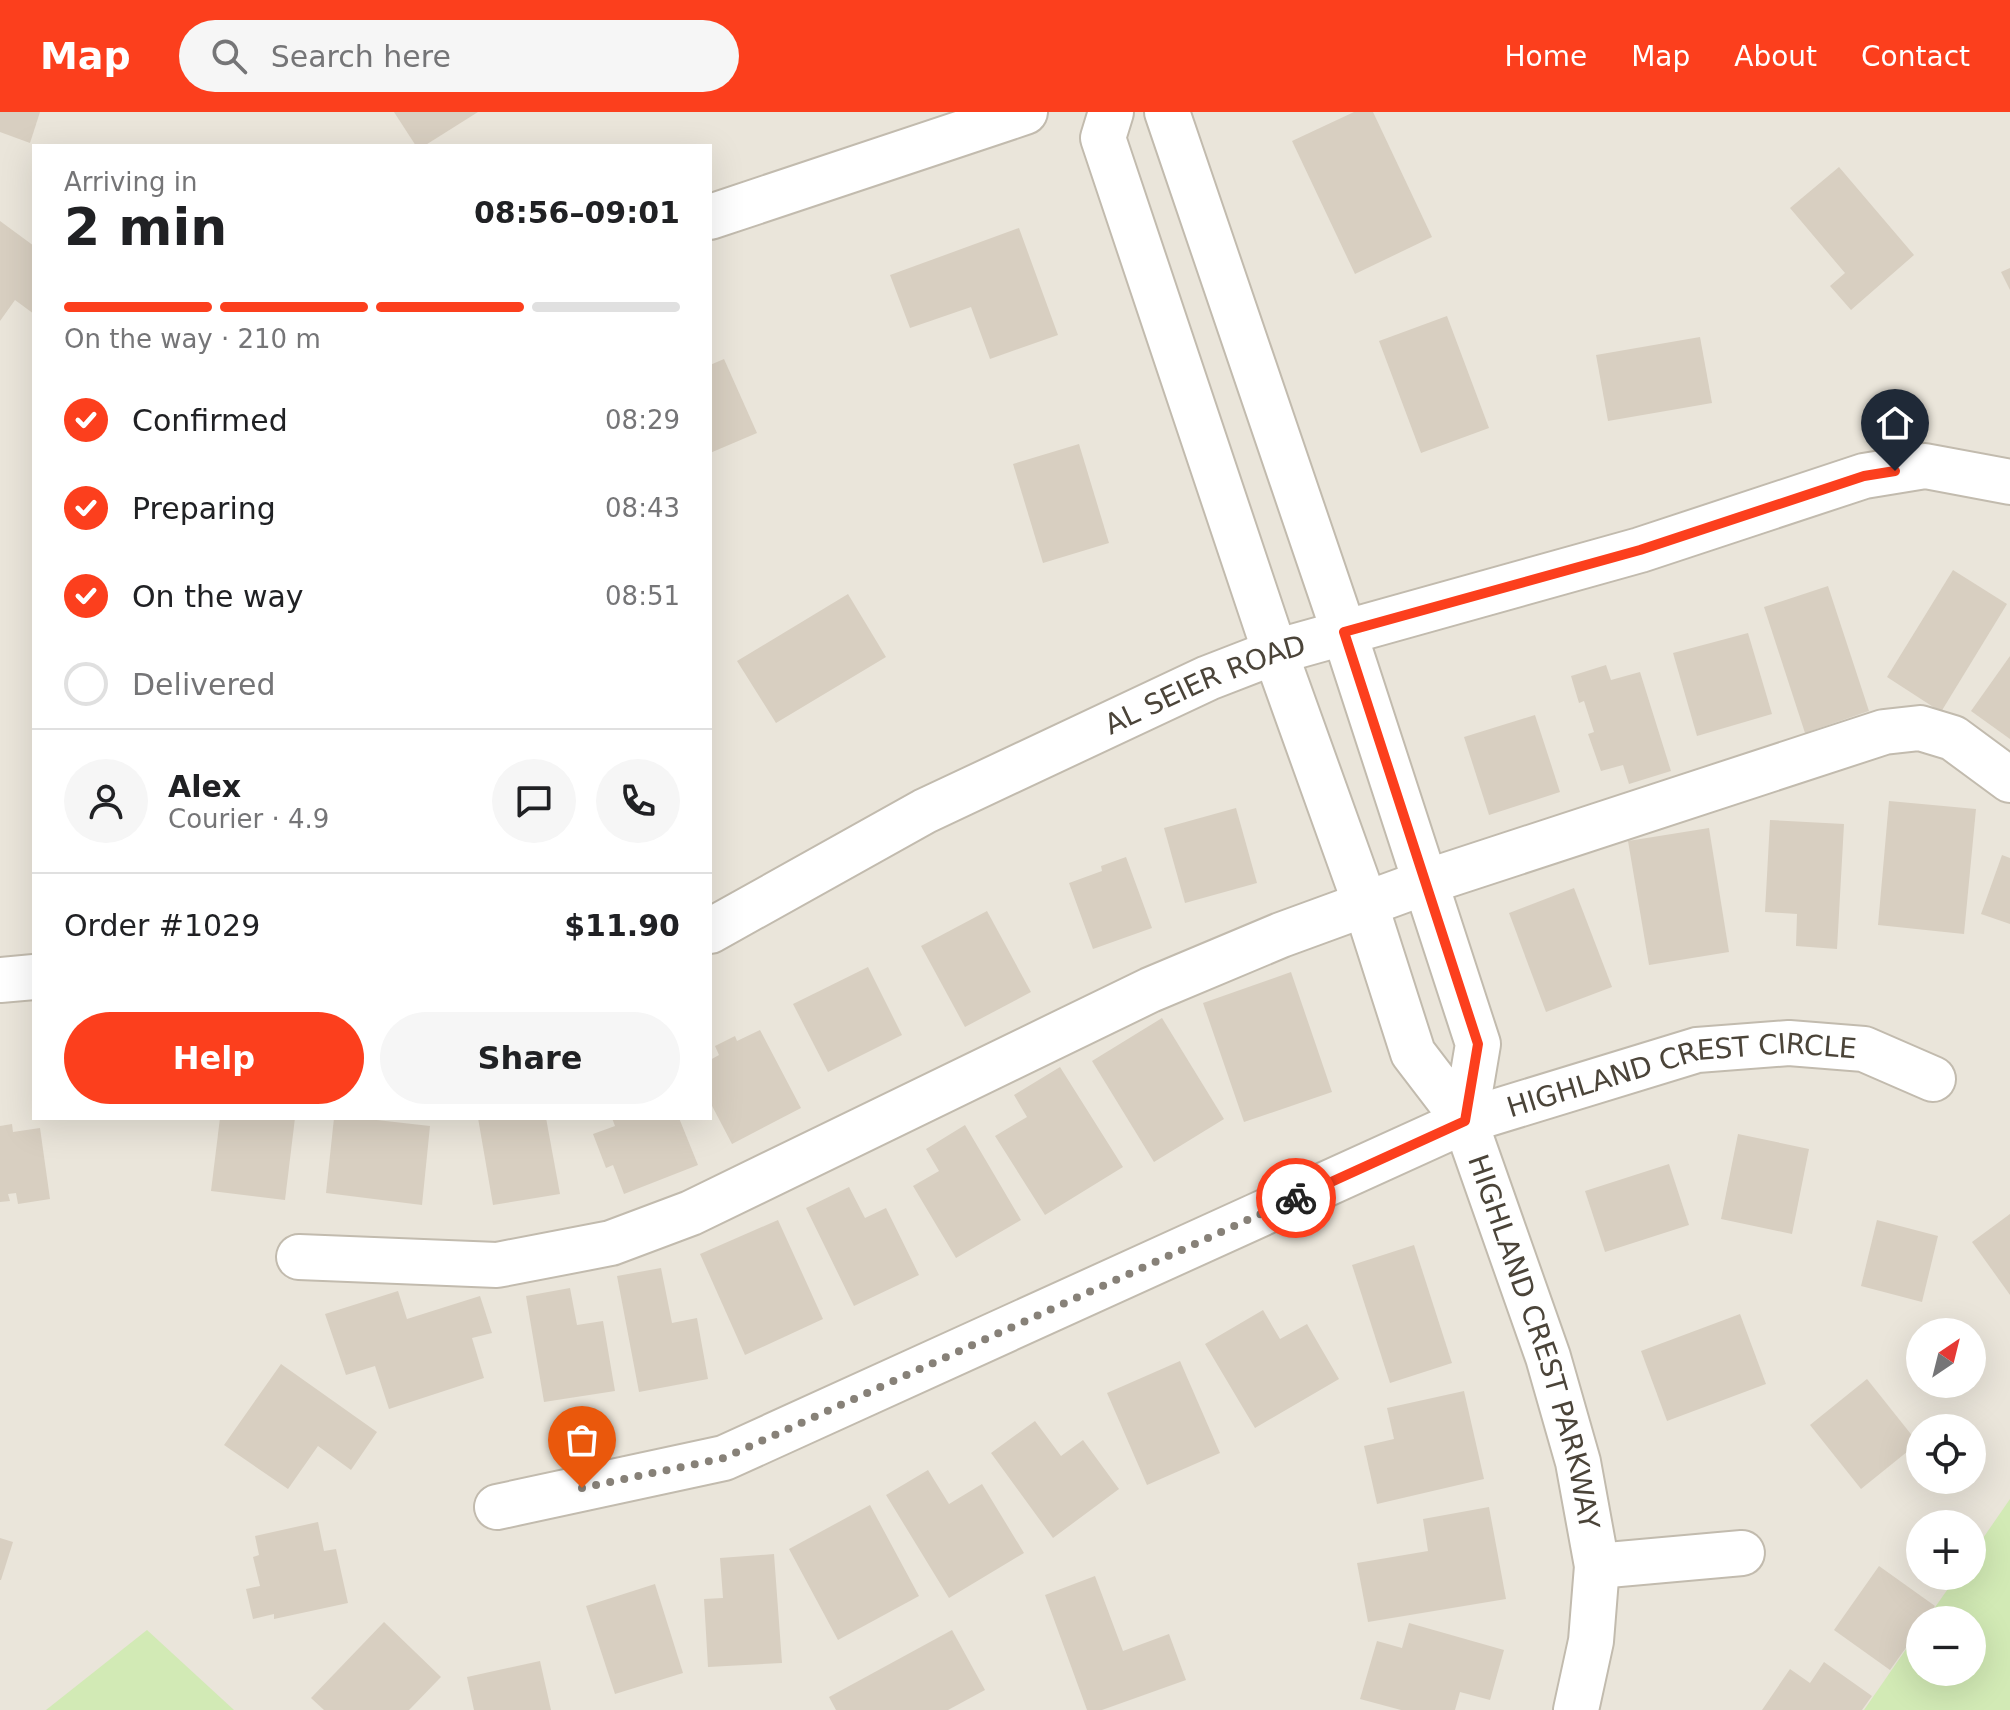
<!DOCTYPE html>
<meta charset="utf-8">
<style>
:root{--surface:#fff;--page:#f6f6f6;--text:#202124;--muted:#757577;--line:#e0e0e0;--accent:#fc3f1d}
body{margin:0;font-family:"DejaVu Sans",sans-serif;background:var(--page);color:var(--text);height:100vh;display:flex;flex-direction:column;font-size:30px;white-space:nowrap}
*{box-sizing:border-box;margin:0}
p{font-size:26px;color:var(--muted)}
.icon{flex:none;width:44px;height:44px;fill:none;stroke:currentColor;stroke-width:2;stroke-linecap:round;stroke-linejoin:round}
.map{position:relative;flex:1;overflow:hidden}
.drawer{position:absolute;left:32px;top:32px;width:680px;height:976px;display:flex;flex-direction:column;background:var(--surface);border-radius:0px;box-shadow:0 8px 32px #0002}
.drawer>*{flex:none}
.needle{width:52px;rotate:35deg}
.tools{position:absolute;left:1906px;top:1206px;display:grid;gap:16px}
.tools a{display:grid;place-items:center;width:80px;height:80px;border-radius:50%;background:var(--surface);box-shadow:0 8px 32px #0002;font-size:40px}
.pin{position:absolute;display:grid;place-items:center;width:68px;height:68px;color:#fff;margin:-82px -34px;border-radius:50% 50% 50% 0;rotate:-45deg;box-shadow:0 0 8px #0007}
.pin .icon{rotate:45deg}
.courier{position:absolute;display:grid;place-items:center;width:80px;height:80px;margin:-40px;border:6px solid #fc3f1d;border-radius:50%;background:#fff;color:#222;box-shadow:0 2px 10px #0007}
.headline em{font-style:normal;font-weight:600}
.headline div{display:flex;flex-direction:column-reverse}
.headline{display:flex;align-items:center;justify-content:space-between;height:136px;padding:0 32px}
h1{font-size:52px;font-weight:600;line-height:60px}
.bar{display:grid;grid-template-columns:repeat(4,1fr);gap:12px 8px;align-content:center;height:96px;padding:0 32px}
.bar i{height:10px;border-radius:6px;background:var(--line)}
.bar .current{background:var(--accent)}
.bar p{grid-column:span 4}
.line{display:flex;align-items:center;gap:20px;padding:0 32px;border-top:2px solid var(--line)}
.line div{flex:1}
.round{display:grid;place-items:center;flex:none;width:84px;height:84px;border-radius:42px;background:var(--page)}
ol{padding:0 32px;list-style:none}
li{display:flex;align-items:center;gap:24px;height:88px}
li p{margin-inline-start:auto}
li .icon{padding:8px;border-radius:50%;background:var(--accent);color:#fff;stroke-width:4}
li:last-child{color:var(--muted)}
li i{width:44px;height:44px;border:4px solid var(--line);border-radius:50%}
.button{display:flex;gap:16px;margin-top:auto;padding:16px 32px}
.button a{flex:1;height:92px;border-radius:48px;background:var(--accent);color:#fff;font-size:32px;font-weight:600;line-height:92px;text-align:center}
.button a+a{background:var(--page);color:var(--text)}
header{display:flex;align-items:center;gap:48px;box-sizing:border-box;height:112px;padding:0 40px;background:var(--accent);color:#fff}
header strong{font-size:38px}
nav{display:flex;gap:44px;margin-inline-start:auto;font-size:28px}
.search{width:560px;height:72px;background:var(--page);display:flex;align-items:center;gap:20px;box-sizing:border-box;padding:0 28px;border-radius:44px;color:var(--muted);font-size:30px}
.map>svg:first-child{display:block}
</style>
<header>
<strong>Map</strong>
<div class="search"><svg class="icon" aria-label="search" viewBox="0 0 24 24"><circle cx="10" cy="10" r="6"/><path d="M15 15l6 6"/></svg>Search here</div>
<nav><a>Home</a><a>Map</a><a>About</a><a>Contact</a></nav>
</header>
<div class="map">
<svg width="2010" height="1598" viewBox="0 0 2010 1598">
<rect width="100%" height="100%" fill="#f6f3ec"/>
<!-- residential -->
<path fill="#eae5da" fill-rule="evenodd" d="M0,0H2010V1598H0ZM34,34H710V1006H34ZM1920,1220H1972V1272H1920ZM1920,1316H1972V1368H1920ZM1920,1412H1972V1464H1920ZM1920,1508H1972V1560H1920Z"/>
<!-- green -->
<g fill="#d2eab5">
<polygon points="2010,1387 2010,1598 1864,1598 1920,1517 1920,1560 1972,1560 1972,1508 1926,1508 1957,1464 1972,1464 1972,1442"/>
<polygon points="147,1518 234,1598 46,1598"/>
</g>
<!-- building -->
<g fill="#d8cfc1">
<polygon points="0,0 40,0 30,31 0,20"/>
<polygon points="394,0 478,0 424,34 416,34"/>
<polygon points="1354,0 1373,0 1432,125 1355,162 1292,29"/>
<polygon points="1839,55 1914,143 1851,198 1830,174 1845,161 1790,96"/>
<polygon points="0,109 34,134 34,202 15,188 0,209"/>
<polygon points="1019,116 1058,223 990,247 971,195 910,216 890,163"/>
<polygon points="2010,156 2010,178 2001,160"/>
<polygon points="1447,204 1489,316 1421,341 1379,229"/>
<polygon points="1700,225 1712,291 1608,309 1596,243"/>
<polygon points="724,247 757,321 710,341 710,253"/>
<polygon points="1079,332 1109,431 1043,451 1013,352"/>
<polygon points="1953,458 2007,492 1941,600 1887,565"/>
<polygon points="1828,474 1869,599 1805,621 1764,495"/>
<polygon points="848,482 886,545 776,611 737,549"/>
<polygon points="1748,521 1772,602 1697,624 1673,541"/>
<polygon points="2010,544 2010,627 1971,599"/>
<polygon points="1606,553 1611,568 1640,560 1671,659 1629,672 1623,653 1601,659 1588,622 1594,620 1584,589 1579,591 1571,564"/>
<polygon points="1535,603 1560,680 1489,703 1464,625"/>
<polygon points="1889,689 1976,697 1964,822 1878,813"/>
<polygon points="1236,696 1257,771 1185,791 1164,716"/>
<polygon points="1770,708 1844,712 1837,837 1796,834 1797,802 1765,800"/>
<polygon points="1709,716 1729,840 1649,853 1628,729"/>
<polygon points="2002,743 2010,746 2010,812 1981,802"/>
<polygon points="1126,745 1152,816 1093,837 1069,771 1102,759 1101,754"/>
<polygon points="1574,776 1612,875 1546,900 1509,801"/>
<polygon points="987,799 1031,880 965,915 921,834"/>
<polygon points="868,855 902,923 828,960 793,892"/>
<polygon points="1291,860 1332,980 1244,1010 1203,891"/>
<polygon points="1162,906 1224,1007 1154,1050 1092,949"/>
<polygon points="760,918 801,996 732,1032 710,990 710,948 719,943 715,934 735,924 737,929"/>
<polygon points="1060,955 1123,1055 1045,1103 995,1024 1027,1005 1014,983"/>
<polygon points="220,1006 295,1006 285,1088 211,1079"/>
<polygon points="334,1006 359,1006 430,1014 422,1093 326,1081"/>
<polygon points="478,1006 546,1006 560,1082 493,1093"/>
<polygon points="612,1006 679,1006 698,1053 624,1082 613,1053 606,1056 593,1022 615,1014"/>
<polygon points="12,1012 13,1020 40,1016 50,1087 18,1092 16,1081 8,1082 10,1089 0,1090 0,1014"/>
<polygon points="965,1013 1021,1108 956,1146 913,1074 939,1059 926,1037"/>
<polygon points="1738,1022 1809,1037 1792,1122 1721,1107"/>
<polygon points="1669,1052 1689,1113 1605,1140 1585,1079"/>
<polygon points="849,1075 865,1106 886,1096 919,1163 854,1194 806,1096"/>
<polygon points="2010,1102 2010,1183 1972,1130"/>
<polygon points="778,1108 823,1207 745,1243 700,1142"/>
<polygon points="1877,1108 1938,1124 1922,1190 1861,1174"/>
<polygon points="1414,1133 1452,1251 1390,1271 1352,1153"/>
<polygon points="661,1156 672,1211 697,1206 708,1267 639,1280 617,1164"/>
<polygon points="570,1176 577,1213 603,1209 615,1279 544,1290 526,1184"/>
<polygon points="398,1179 407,1207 480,1184 492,1221 472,1226 484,1266 389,1297 375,1254 346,1263 325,1202"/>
<polygon points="1263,1198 1280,1227 1307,1212 1339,1267 1255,1316 1205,1232"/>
<polygon points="1740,1202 1766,1272 1667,1309 1641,1239"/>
<polygon points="1180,1249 1220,1341 1147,1373 1107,1281"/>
<polygon points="281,1252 377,1320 351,1358 318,1334 288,1377 224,1333"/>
<polygon points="1867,1267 1918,1331 1861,1377 1810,1313"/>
<polygon points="1464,1279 1484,1367 1377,1392 1364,1334 1394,1327 1387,1296"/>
<polygon points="1035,1309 1061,1344 1083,1328 1119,1377 1053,1426 991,1341"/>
<polygon points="928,1358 949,1392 982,1372 1024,1441 949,1486 886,1383"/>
<polygon points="870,1393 919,1484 838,1528 789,1437"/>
<polygon points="1489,1395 1506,1487 1368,1510 1357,1451 1428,1439 1423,1407"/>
<polygon points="318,1410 324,1439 336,1437 348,1491 274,1507 274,1502 253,1507 246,1477 260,1474 253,1445 259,1443 255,1424"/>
<polygon points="0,1426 13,1430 1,1468 0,1468"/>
<polygon points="774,1442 782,1551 708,1555 704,1487 723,1486 720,1446"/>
<polygon points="1879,1454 1935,1494 1925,1508 1920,1508 1920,1516 1890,1558 1834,1518"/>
<polygon points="1095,1464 1123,1539 1169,1522 1186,1568 1102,1598 1087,1598 1045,1483"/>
<polygon points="655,1472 683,1561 615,1582 586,1494"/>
<polygon points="384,1510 441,1565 409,1598 324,1598 311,1586"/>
<polygon points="1409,1511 1504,1538 1490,1588 1460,1580 1455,1598 1401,1598 1360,1587 1377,1529 1402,1536"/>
<polygon points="952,1518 985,1578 948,1598 836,1598 829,1585"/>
<polygon points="540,1549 551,1598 474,1598 467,1565"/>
<polygon points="1824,1550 1872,1584 1862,1598 1762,1598 1790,1557 1810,1571"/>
</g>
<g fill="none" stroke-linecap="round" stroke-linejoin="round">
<defs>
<g id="minor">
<polyline points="1111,0 1103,26 1275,540 1365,791 1413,941 1465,1009 1478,932 1344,520 1167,0"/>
<polyline points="710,105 1025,0"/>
<path id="s1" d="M710,819L925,699L1208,566L1275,540L1640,438L1864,364L1925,354L2010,370"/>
<polyline points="0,868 34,865"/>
<path id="s2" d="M1465,1009L1548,1245L1578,1350L1597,1454L1591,1529L1576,1598"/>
<polyline points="299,1145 497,1153 611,1131 691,1101 1150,878 1281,823 1426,770 1884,620 1920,616 1953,626 2010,668"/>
<path id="s3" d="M497,1395L724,1346L1465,1009L1697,938L1789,931L1864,937L1933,967"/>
<polyline points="1597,1454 1742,1441"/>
</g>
</defs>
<!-- minor casing -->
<use href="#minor" stroke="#c2bbae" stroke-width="48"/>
<!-- minor -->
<use href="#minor" stroke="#fff" stroke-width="44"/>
</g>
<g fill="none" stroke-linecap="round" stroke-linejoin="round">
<!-- done -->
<polyline stroke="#878178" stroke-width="8" stroke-dasharray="0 14.4" points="582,1376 724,1346 1296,1086"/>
<!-- route -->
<polyline stroke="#fc3f1d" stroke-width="10" points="1296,1086 1465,1009 1478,932 1344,520 1640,438 1864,364 1895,359"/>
</g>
<g text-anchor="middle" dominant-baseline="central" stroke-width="8" stroke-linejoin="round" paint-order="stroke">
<!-- street labels -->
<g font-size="28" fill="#4b4439" stroke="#fff">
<text stroke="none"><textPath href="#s1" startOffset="554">AL SEIER ROAD</textPath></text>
<text stroke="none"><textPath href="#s3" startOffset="1270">HIGHLAND CREST CIRCLE</textPath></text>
<text stroke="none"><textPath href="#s2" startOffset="232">HIGHLAND CREST PARKWAY</textPath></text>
</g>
</g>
</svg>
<div class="tools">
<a><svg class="needle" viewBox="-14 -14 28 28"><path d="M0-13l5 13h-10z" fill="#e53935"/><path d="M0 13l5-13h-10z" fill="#757577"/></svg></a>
<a><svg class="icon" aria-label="locate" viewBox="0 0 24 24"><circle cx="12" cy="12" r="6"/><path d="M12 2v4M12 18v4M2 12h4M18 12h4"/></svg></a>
<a>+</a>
<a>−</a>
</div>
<div class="pin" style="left:582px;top:1376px;background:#ea580c"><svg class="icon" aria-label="bag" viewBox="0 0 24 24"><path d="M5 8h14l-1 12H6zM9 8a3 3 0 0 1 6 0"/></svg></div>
<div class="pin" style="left:1895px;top:359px;background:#1f2937"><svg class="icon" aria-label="home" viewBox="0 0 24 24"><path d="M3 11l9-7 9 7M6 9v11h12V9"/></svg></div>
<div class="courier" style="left:1296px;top:1086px"><svg class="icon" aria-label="bike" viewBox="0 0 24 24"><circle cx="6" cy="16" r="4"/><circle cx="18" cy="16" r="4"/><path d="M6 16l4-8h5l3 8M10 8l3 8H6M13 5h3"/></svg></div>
<section class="drawer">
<div class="headline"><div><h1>2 min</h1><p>Arriving in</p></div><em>08:56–09:01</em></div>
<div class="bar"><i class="current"></i><i class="current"></i><i class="current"></i><i></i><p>On the way · 210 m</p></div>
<ol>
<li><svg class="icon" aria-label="check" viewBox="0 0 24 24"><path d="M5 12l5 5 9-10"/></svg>Confirmed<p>08:29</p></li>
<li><svg class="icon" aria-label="check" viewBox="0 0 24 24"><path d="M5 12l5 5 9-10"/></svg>Preparing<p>08:43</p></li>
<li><svg class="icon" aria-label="check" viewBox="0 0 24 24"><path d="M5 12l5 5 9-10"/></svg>On the way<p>08:51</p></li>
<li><i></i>Delivered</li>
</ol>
<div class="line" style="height:144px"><a class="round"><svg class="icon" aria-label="person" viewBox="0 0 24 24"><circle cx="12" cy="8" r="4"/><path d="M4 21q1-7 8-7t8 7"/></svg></a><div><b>Alex</b><p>Courier · 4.9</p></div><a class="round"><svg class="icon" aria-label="chat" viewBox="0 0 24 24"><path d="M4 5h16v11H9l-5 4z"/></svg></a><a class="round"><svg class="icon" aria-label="phone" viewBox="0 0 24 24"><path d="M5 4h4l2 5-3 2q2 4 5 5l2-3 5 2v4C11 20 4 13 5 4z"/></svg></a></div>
<div class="line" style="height:104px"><div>Order #1029</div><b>$11.90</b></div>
<div class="button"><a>Help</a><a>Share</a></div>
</section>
</div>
